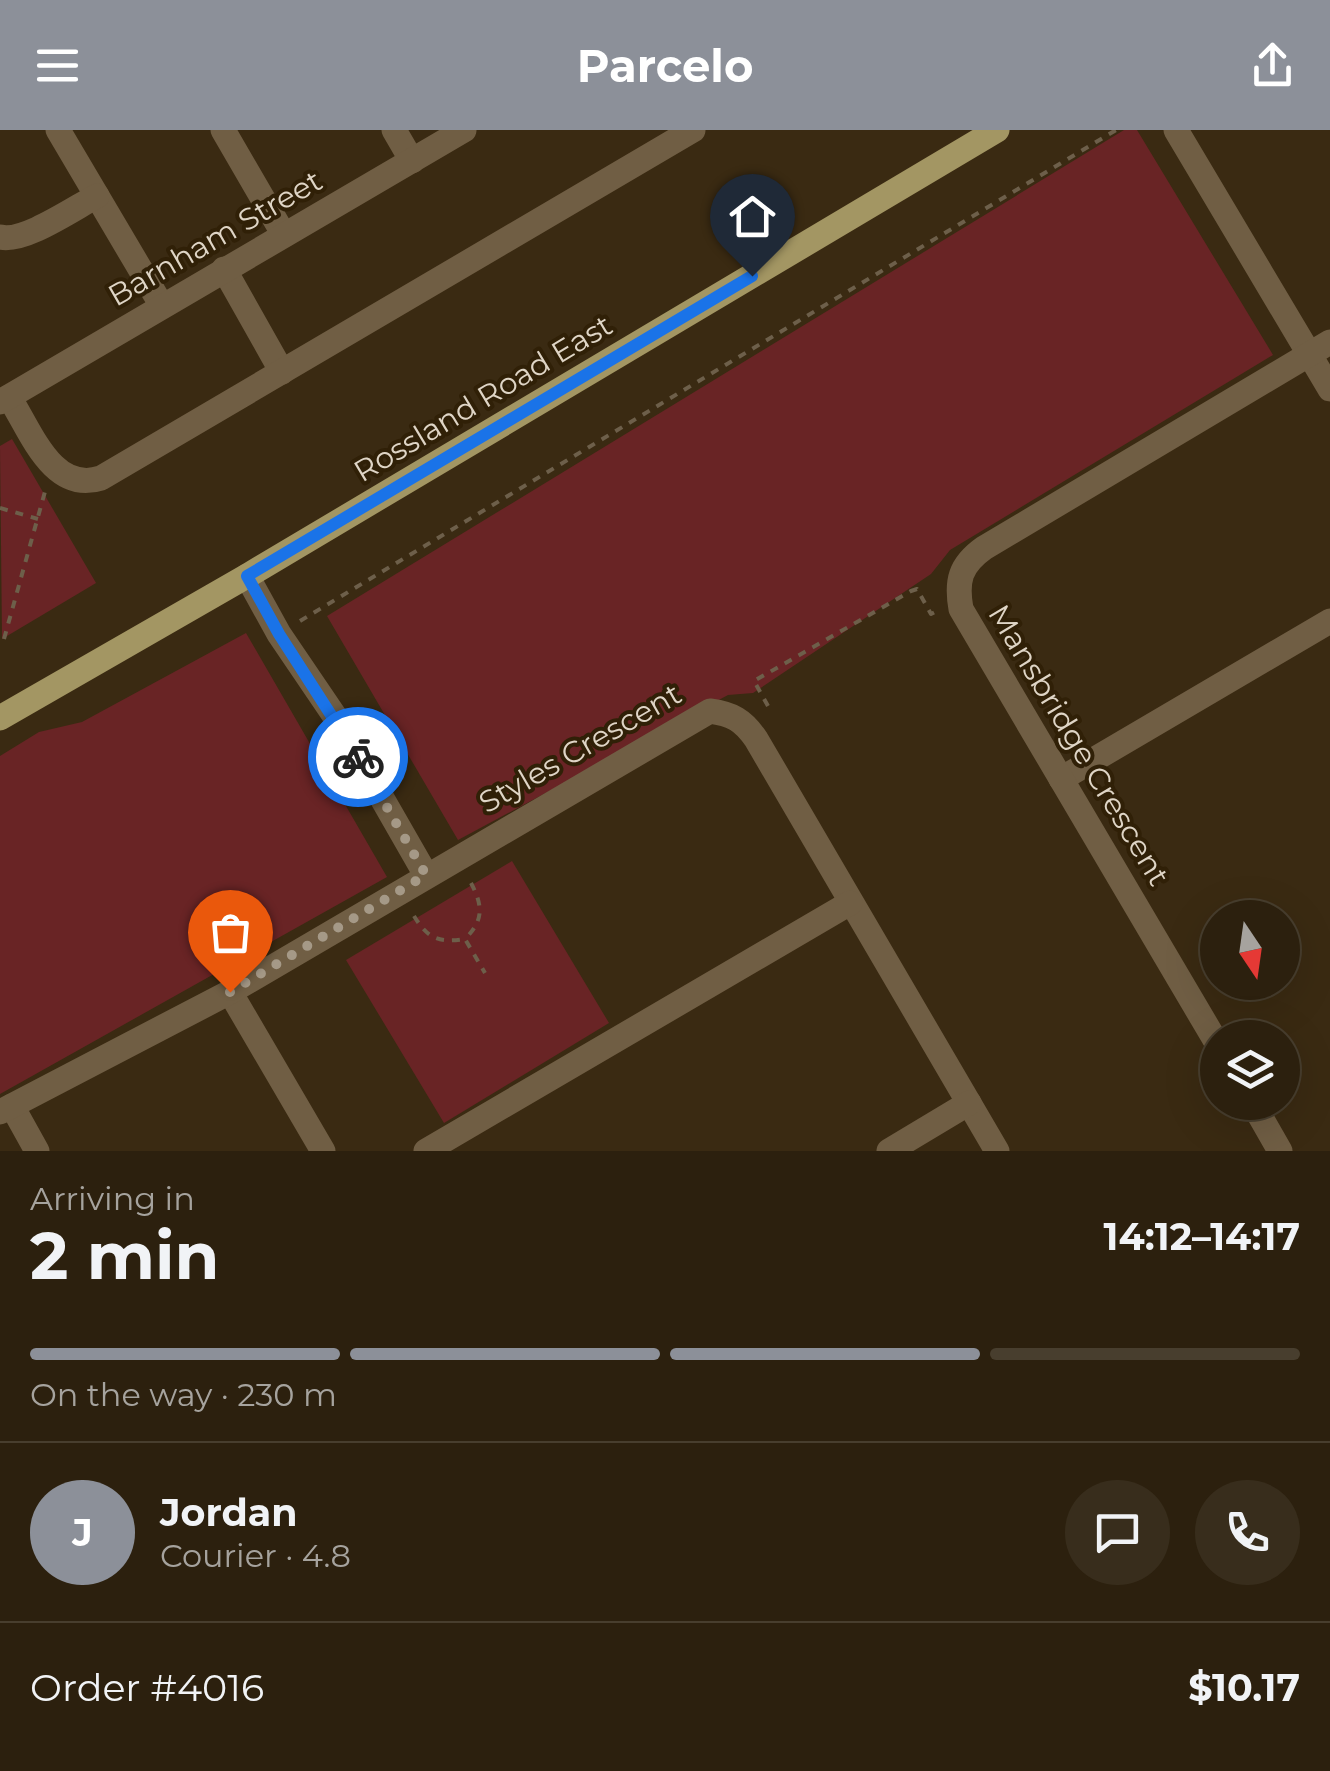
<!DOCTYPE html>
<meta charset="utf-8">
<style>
:root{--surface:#2c200e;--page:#382d1c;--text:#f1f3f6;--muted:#a6a39e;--line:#483e2e;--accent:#8c9099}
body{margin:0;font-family:Montserrat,sans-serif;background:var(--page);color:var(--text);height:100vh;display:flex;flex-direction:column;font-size:38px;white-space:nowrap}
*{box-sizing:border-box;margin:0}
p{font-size:32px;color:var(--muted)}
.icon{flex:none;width:55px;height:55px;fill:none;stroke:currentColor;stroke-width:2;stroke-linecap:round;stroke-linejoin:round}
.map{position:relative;height:1021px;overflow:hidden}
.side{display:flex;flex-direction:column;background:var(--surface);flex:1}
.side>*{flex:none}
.needle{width:65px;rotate:167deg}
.tools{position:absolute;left:1200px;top:770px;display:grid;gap:20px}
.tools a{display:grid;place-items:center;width:100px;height:100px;border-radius:50%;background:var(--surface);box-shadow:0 10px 40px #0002,0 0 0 2px var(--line);font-size:50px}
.pin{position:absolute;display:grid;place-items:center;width:85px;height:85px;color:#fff;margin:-102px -42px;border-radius:50% 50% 50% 0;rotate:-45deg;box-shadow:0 0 10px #0007}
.pin .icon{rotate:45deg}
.courier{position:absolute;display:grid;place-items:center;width:100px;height:100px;margin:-50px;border:8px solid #1a73e8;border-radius:50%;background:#fff;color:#222;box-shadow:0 2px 12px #0007}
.head em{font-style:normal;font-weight:700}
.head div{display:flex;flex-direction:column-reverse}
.head{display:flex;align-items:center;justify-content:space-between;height:170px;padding:0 30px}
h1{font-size:65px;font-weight:700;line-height:75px}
.bar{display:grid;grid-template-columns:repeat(4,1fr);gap:15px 10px;align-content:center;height:120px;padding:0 30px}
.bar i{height:12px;border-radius:8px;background:var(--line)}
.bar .on{background:var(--accent)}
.bar p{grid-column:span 4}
.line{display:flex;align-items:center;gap:25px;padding:0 30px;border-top:2px solid var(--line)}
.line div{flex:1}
.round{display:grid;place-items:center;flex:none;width:105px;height:105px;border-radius:52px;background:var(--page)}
header{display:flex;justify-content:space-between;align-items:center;height:130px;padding:0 30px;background:var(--accent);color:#fff;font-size:45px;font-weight:700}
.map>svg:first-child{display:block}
</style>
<header><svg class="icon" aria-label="menu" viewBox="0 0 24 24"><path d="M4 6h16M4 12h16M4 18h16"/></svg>Parcelo<svg class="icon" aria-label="share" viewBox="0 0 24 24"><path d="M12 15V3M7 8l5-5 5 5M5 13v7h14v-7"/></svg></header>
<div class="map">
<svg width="1330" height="1021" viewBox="0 0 1330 1021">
<rect width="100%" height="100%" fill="#3a2a12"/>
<!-- green -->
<g fill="#692425">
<polygon points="1124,0 1137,0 1273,225 950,420 931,444 753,563 728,565 458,710 327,486"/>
<polygon points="12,309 96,453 2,509 0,316"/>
<polygon points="246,503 387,747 0,964 0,626 39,602 82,592"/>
<polygon points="512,731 609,893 444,993 346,830"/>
</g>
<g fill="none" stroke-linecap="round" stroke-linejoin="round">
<!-- path -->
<g stroke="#6d5f4a" stroke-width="4" stroke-dasharray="8 8" stroke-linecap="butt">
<polyline points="0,378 38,389"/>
<polyline points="300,491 1116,0"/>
<polyline points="4,509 46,358"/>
<polyline points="768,576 754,551 911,461 917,459 931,484 939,480"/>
<path d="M471,753C483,776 484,790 465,809L485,843"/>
<path d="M414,786C428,809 439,813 465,809"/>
</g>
<!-- minor -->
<g stroke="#705e44" stroke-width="25">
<polyline points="58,0 162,176"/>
<polyline points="223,0 284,105"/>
<polyline points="394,0 412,31"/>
<polyline points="1176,0 1330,259"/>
<path d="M0,107C24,113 74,78 97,66"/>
<polyline points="224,139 282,242"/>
<path d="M9,267C31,301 52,364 101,348L693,0"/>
<polyline points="0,272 464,0"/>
<polyline points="247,446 279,504 336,588 426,745"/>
<polyline points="1061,649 1330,491"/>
<polyline points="230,862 323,1021"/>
<path d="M1218,915L961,479C956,451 960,435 984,418L1330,212"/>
<polyline points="1252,972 1280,1021"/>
<polyline points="12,976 37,1021"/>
<path d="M0,982L230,862L710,581C732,584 743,590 756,609L997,1021"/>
<polyline points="426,1021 850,773"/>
<polyline points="889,1021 969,973"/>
</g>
<!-- major -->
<polyline stroke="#a39663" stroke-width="25" points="0,588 247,446 997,0"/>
</g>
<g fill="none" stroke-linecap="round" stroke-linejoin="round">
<!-- done -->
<polyline stroke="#a59987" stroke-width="10" stroke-dasharray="0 18" points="230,862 426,745 358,627"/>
<!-- route -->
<polyline stroke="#1a73e8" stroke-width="12" points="358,627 279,504 247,446 752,146"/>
</g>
<g text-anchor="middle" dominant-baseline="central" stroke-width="8" stroke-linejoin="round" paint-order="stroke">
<!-- street labels -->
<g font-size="30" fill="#dfd5c6" stroke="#302007">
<text transform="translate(215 108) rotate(-30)">Barnham Street</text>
<text transform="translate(483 268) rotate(-31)">Rossland Road East</text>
<text transform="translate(1079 615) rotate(59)">Mansbridge Crescent</text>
<text transform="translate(580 618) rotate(-30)">Styles Crescent</text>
</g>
</g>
</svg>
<div class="tools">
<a><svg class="needle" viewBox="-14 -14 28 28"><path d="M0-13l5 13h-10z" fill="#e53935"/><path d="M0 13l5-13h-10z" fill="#a6a39e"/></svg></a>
<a><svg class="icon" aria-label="layers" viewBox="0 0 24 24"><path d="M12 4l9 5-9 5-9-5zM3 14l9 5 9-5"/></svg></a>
</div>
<div class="pin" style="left:230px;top:862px;background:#ea580c"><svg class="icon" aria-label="bag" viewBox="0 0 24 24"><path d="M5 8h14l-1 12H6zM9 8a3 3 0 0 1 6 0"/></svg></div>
<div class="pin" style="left:752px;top:146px;background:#1f2937"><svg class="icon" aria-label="home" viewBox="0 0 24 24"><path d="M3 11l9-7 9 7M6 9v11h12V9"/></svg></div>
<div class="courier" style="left:358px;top:627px"><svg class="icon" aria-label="bike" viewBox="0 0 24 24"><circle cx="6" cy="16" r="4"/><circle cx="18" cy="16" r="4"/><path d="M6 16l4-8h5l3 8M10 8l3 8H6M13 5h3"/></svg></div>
</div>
<section class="side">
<div class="head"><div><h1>2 min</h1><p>Arriving in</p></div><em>14:12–14:17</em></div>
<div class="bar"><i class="on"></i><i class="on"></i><i class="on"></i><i></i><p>On the way · 230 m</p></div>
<div class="line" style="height:180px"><b class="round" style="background:var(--accent);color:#fff">J</b><div><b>Jordan</b><p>Courier · 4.8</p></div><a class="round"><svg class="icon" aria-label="chat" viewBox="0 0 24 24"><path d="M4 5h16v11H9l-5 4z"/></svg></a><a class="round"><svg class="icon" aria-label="phone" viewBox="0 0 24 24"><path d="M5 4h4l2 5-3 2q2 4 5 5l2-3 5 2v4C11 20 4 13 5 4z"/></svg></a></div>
<div class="line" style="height:130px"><div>Order #4016</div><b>$10.17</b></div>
</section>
